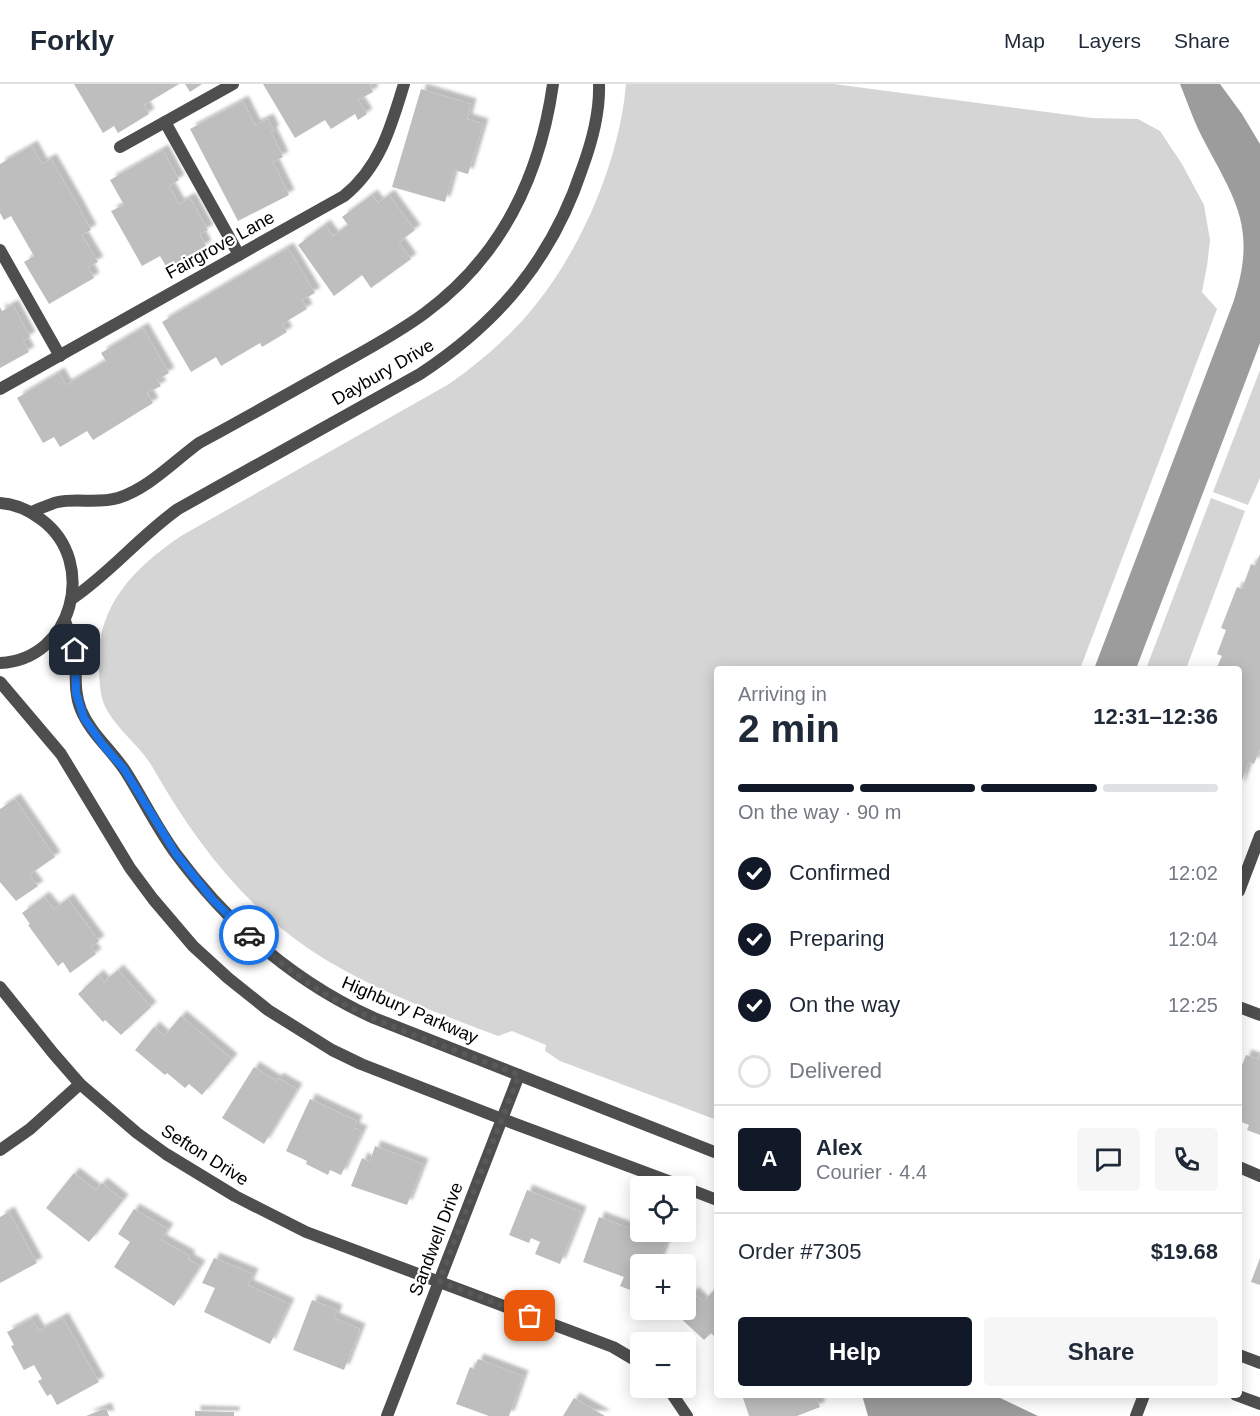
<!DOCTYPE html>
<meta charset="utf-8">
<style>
:root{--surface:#fff;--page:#f6f6f7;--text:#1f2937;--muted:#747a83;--line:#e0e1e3;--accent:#111827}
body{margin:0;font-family:Helvetica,sans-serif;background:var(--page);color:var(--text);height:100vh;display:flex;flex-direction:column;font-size:22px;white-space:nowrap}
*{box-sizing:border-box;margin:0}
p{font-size:20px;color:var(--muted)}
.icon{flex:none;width:33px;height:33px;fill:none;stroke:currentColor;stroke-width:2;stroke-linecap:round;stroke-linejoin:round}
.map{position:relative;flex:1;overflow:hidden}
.sheet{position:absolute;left:714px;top:582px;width:528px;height:732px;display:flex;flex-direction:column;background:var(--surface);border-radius:6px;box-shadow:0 3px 15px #0003}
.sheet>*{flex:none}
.fabs{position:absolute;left:630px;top:1092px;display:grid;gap:12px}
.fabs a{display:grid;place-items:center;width:66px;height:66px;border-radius:6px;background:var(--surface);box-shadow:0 3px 15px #0003;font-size:30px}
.pin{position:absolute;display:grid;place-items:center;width:51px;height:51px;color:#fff;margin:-26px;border-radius:12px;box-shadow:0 3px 9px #0006}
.courier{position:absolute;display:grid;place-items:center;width:60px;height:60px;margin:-30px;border:4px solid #1a73e8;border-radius:50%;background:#fff;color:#222;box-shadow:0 2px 8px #0007}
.head em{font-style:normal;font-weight:800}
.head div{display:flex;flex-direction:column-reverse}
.head{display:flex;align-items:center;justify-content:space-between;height:102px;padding:0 24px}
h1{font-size:39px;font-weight:800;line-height:45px}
.bar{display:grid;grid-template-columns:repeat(4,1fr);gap:9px 6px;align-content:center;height:72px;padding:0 24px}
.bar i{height:8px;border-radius:4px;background:var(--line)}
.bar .active{background:var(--accent)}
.bar p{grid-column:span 4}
.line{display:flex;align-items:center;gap:15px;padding:0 24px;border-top:2px solid var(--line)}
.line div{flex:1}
.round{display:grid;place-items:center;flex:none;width:63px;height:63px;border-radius:6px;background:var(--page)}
ol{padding:0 24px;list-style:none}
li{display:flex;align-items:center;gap:18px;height:66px}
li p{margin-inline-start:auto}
li .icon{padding:6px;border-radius:50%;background:var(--accent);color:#fff;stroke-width:4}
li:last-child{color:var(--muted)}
li i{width:33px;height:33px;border:3px solid var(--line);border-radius:50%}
.button{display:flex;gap:12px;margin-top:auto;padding:12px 24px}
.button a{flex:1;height:69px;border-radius:6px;background:var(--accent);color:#fff;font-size:24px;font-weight:800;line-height:69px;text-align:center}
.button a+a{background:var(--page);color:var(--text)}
header{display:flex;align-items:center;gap:36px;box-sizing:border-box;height:84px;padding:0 30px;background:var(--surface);border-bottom:2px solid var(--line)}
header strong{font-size:28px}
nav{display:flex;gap:33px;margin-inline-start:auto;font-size:21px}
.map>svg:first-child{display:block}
</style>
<header>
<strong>Forkly</strong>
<nav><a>Map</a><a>Layers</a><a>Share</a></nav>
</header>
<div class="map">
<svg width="1260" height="1332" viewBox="0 0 1260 1332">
<defs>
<filter id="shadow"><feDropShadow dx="5.5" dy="-5.5" stdDeviation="1.5" flood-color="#0004"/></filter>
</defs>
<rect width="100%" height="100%" fill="#fff"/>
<!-- green -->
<g fill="#d5d5d5">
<path d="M626,0H834L1092,34L1138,35L1160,47L1182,80L1204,121L1210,156L1207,182L1202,208L1217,225L1080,585H717V1036L560,977L545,967L546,961L512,947L498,952C432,927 367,904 309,865C241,819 193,754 153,684C141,663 120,648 108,628C100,615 100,602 99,588C94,525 131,486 181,452L449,300C476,281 500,261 522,237C577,176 619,82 626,0Z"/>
<polygon points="1260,286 1260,394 1248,421 1213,408"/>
<polygon points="1211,414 1245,427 1186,585 1146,585"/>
</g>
<!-- water -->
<g fill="#9c9c9c">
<path d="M1180,0H1220L1242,30L1260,60V259L1136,585H1094L1233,219C1259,140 1233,114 1199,47C1192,32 1186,15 1180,0Z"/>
<polygon points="862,1311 994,1311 1038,1332 868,1332"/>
</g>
<!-- building -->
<g fill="#bebebe" filter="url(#shadow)">
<polygon points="74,0 179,0 144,21 149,30 118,49 114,42 103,49"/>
<polygon points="185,0 202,0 190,8"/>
<polygon points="263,0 373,0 370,2 373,8 358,16 367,30 358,36 355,30 331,45 325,36 295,54"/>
<polygon points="421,5 471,20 467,35 483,40 468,90 454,86 445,118 392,103"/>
<polygon points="243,17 255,41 268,35 274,47 271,48 283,73 273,78 289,111 238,137 190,45"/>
<polygon points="32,62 42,80 51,75 77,120 91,146 82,151 98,178 88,183 94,194 49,220 24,178 34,172 11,132 4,136 0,129 0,80"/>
<polygon points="163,66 179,96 169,102 179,120 190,114 208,146 200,150 206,162 167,184 160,172 142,182 111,127 124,121 110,96"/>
<polygon points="372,111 378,119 389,111 415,146 399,158 411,175 371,204 362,191 334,212 298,161 325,141 333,152 348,141 342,133"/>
<polygon points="288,164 315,209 302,216 307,225 282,240 287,248 262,263 260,259 221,282 216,273 191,288 162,238"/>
<polygon points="13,221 30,253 23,257 29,268 0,284 0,223 2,227"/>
<polygon points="143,244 169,289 157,296 161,302 147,309 153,319 93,356 87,347 60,363 54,353 43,359 17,314 59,289 66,301 106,277 101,269"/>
<polygon points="1260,470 1260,665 1254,680 1249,678 1239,705 1239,585 1216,585 1222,572 1217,570 1226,546 1221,544 1237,503 1242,505 1251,480 1255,482"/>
<polygon points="15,715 55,773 29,791 38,802 16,817 0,798 0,725"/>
<polygon points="44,813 54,825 68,815 99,857 91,863 96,870 70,889 63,878 58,882 28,841 30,840 22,829"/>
<polygon points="118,886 151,923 121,951 105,936 103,938 78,910 98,891 104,898"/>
<polygon points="181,932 232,975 202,1011 189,1000 185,1004 167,989 165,991 135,966 154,943 164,952"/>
<polygon points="1260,970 1260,1051 1247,1046 1249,1041 1239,1037 1239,989 1246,971 1258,975"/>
<polygon points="254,983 276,997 278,994 297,1005 264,1060 222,1034"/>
<polygon points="310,1015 357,1037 354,1044 362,1047 341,1091 330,1086 328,1091 306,1080 307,1077 286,1067"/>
<polygon points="375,1062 423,1080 407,1121 351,1102 362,1074 370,1078"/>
<polygon points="74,1089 96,1106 102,1099 123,1116 89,1158 46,1124"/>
<polygon points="527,1106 581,1128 560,1180 535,1170 540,1158 531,1154 529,1159 509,1151"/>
<polygon points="134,1125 168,1145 161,1156 190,1172 188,1175 200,1182 174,1222 114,1183 130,1158 118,1150"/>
<polygon points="9,1128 37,1179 0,1199 0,1133"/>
<polygon points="599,1133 666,1158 658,1180 640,1180 640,1210 620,1202 624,1193 583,1178"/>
<polygon points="214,1174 253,1190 248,1201 289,1220 270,1260 204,1228 215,1204 202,1199"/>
<polygon points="1260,1174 1260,1201 1251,1198"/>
<polygon points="717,1203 717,1255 711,1249 704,1256 674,1228 677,1226 686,1226 686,1216 693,1208 703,1218"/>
<polygon points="312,1216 337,1226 334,1234 360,1245 344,1286 293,1266"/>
<polygon points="63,1234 99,1298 57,1321 51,1310 47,1312 38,1297 42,1295 34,1281 24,1286 11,1262 14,1261 7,1248 32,1235 39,1247"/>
<polygon points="478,1275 523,1292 509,1332 489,1332 456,1320 470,1283 474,1285"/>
<polygon points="742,1311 815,1311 820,1323 797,1332 749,1332"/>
<polygon points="574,1314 605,1332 563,1332"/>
<polygon points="106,1324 109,1332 86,1332"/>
<polygon points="195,1327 234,1328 234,1332 195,1332"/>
</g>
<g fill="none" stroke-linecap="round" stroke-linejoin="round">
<!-- minor -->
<g stroke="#4e4e4e" stroke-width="12">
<polyline points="165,38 239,171"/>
<polyline points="120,63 233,0"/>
<polyline points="0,166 60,272"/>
<path d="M0,305L344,112C380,83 391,43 404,0"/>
<path d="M0,419C16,420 29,426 42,436C98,478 73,576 0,579"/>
<path d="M31,428C40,425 49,420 58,418C77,414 98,420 118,414C149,404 173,378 199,359C242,336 284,312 327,288C360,269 394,252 425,229C501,173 540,92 553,0"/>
<path d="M73,514C111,488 140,452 178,425L420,290C499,238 552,175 582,85C592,58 600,29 599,0"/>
<path d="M65,537C68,546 73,557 75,567C77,587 73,607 81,626C91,650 112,666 126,688C143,715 157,744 176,770C228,840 295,898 374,934L717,1069"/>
<polyline points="0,598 61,670 130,784 153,815 193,862 228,894 268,926 332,966 361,980 502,1035 682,1102"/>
<polyline points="1239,807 1260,752"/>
<polyline points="0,903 53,969 80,1000 137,1049 166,1070 235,1112 306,1148 613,1263 640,1279"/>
<polyline points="1239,923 1260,931"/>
<polyline points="0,1066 30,1045 80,1000"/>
<polyline points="1239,1083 1260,1092"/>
<polyline points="686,1104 717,1116"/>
<polyline points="1239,1271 1260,1279"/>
<polyline points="668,1304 687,1332"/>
<polyline points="1236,1311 1260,1320"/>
<polyline points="387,1332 519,991"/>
<polyline points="1136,1332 1144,1311"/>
</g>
</g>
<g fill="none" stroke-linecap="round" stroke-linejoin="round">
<!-- done -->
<path stroke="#595959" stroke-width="6" stroke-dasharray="0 10.8" d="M249,851C278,877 310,904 345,921C401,949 462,968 519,991L439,1197L530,1232"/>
<!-- route -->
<polyline stroke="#1a73e8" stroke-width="8" points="75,566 76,609 84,634 103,661 124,685 176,770 213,816 249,851"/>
</g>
<g text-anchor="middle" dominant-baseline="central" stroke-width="4.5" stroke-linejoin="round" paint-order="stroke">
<!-- street labels -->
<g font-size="18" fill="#000" stroke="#fff">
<text transform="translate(220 161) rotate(-29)">Fairgrove Lane</text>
<text transform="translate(383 288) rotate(-30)">Daybury Drive</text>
<text transform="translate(410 926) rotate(23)">Highbury Parkway</text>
<text transform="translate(205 1071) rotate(32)">Sefton Drive</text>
<text transform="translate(436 1155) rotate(-69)">Sandwell Drive</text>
</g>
</g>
</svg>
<div class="fabs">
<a><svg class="icon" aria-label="locate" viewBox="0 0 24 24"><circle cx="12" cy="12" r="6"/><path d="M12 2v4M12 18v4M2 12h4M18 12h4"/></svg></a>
<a>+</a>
<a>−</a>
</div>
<div class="pin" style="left:530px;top:1232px;background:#ea580c"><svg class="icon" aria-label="bag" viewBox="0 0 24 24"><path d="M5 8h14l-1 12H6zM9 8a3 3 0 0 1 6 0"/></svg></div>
<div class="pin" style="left:75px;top:566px;background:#1f2937"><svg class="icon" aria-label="home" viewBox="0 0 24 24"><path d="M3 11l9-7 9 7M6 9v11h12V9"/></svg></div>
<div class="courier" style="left:249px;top:851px"><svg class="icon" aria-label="car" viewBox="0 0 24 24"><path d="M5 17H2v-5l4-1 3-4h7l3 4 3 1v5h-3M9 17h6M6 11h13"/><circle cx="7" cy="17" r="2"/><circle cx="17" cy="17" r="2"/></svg></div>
<section class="sheet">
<div class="head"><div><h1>2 min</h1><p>Arriving in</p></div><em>12:31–12:36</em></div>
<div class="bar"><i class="active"></i><i class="active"></i><i class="active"></i><i></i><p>On the way · 90 m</p></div>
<ol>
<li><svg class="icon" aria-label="check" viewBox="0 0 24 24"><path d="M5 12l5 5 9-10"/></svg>Confirmed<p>12:02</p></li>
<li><svg class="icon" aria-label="check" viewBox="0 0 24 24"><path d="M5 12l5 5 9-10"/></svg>Preparing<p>12:04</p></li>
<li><svg class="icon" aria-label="check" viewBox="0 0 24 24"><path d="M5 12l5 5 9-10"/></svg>On the way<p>12:25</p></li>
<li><i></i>Delivered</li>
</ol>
<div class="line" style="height:108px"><b class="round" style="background:var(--accent);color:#fff">A</b><div><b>Alex</b><p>Courier · 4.4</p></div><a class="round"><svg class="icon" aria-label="chat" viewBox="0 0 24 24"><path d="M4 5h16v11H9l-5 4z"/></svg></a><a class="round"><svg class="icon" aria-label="phone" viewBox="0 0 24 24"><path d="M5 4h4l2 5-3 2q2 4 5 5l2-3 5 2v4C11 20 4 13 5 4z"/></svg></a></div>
<div class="line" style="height:78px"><div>Order #7305</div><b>$19.68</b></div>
<div class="button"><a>Help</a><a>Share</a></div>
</section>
</div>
